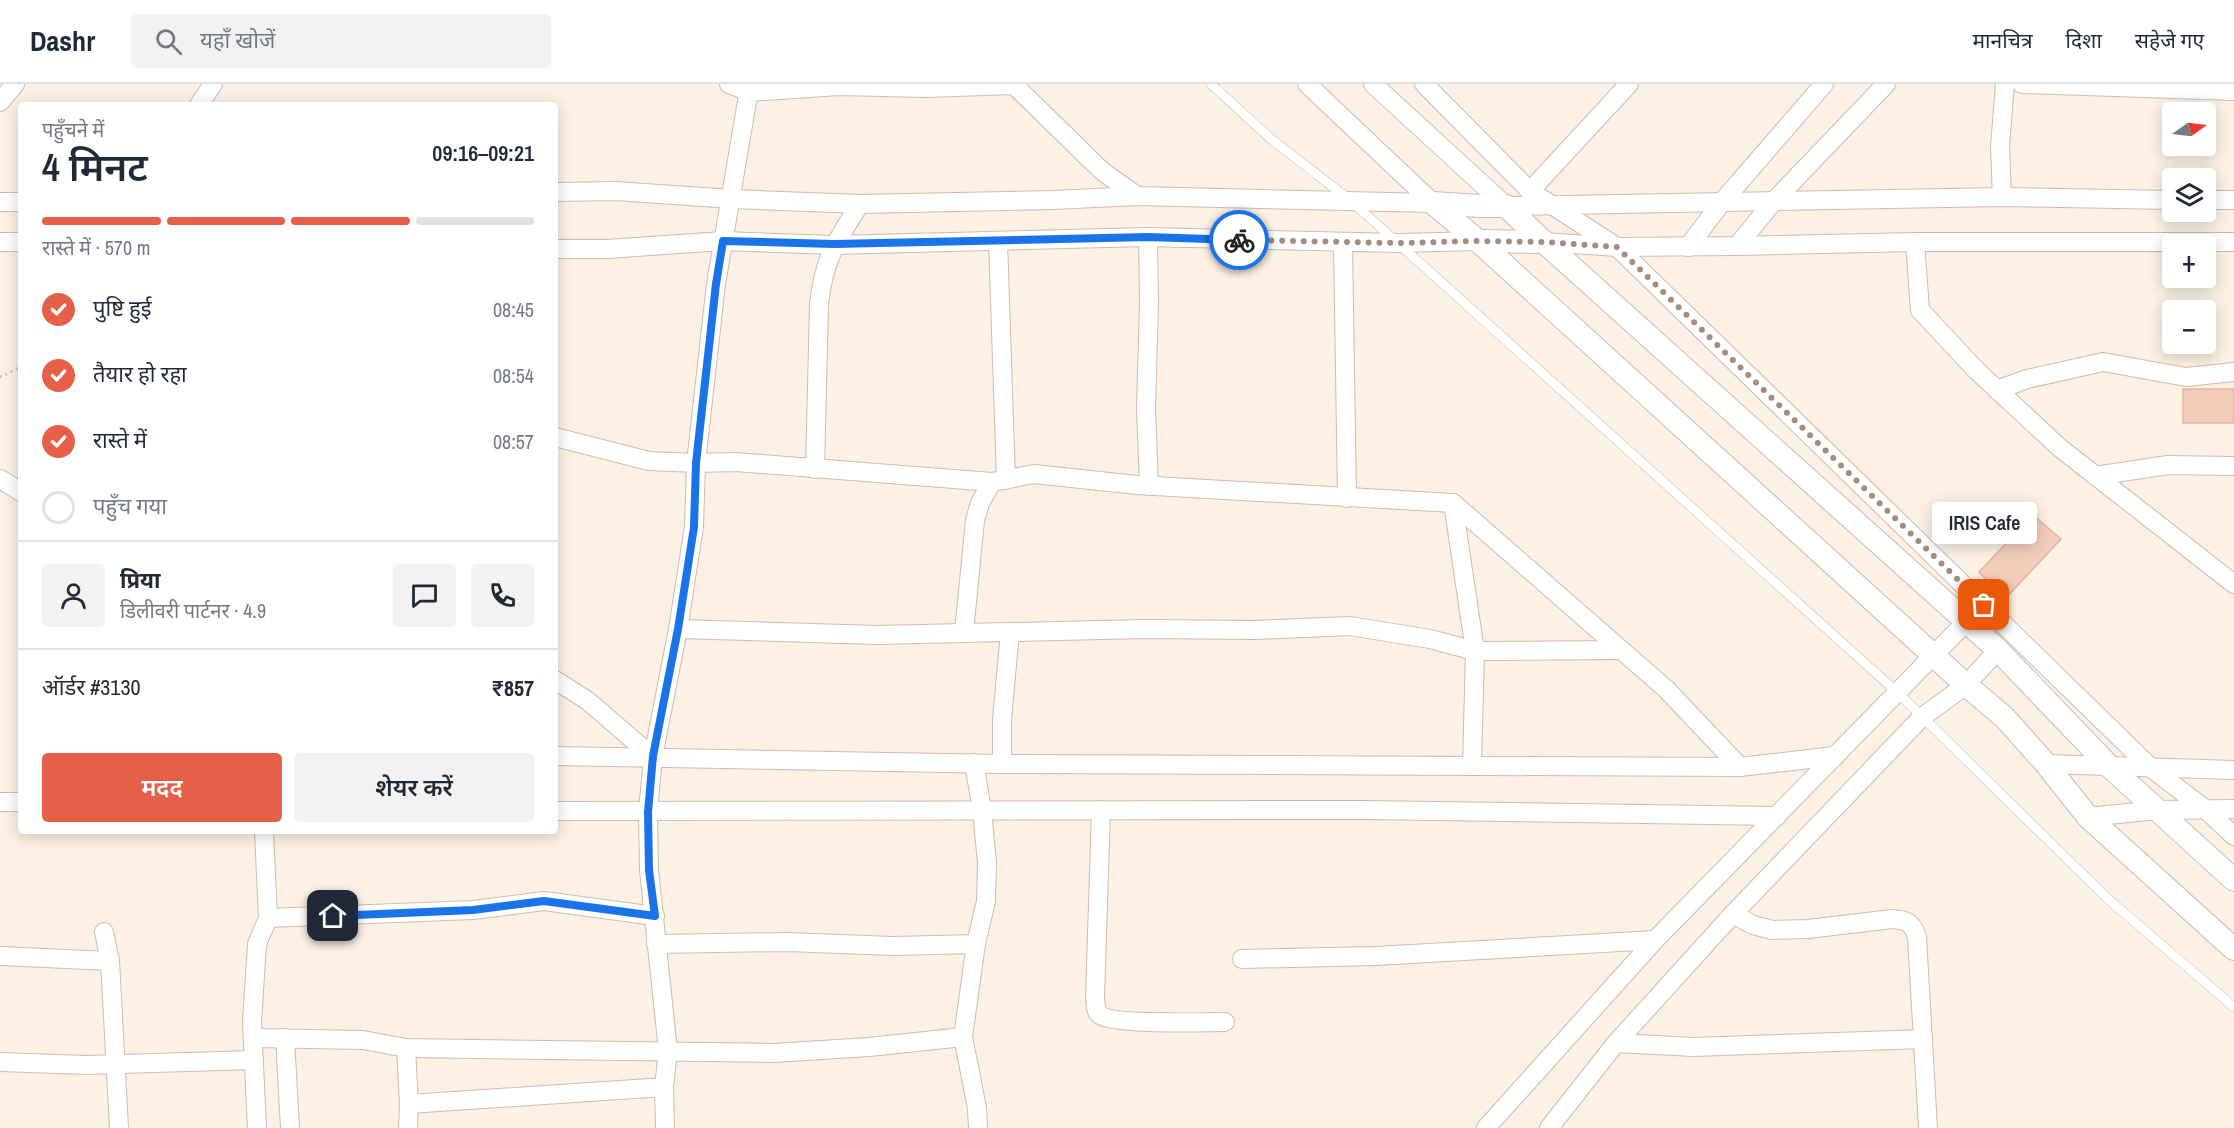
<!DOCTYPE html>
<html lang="hi">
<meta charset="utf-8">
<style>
:root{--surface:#fff;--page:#f2f2f3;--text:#1f2937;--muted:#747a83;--line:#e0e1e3;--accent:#e65f49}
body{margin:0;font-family:"Archivo Narrow","Noto Sans Devanagari",sans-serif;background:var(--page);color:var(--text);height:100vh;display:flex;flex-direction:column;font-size:22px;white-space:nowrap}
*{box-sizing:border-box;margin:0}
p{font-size:20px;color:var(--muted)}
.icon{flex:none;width:33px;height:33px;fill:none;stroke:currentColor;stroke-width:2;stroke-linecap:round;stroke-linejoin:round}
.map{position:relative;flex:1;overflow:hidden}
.panel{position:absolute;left:18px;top:18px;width:540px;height:732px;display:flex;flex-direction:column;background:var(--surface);border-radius:6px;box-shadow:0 3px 15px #0003}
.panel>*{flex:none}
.needle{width:39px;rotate:76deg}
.tools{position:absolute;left:2162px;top:18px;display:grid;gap:12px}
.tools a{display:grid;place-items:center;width:54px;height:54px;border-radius:6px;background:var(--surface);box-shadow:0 3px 15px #0003;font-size:30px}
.pin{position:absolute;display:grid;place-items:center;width:51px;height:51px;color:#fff;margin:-26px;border-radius:12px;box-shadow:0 3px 9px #0006}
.courier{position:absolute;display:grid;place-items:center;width:60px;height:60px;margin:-30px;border:4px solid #1a73e8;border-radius:50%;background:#fff;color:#222;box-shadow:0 2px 8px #0007}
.bubble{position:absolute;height:42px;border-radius:6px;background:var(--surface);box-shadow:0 3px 15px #0003;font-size:20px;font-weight:600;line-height:42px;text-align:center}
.headline em{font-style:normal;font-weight:600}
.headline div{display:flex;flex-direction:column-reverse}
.headline{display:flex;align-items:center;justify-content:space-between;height:102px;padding:0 24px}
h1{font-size:39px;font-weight:600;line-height:45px}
.bar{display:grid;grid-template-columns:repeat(4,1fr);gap:9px 6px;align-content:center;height:72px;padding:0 24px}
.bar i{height:8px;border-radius:4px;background:var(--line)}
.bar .selected{background:var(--accent)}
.bar p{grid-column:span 4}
.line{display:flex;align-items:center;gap:15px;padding:0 24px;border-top:2px solid var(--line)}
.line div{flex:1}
.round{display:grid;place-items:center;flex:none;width:63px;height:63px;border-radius:6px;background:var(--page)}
ol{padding:0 24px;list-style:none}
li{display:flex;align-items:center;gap:18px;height:66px}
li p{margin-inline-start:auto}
li .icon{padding:6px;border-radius:50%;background:var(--accent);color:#fff;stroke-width:4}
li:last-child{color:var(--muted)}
li i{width:33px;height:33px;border:3px solid var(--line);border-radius:50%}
.cta{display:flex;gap:12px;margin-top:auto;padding:12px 24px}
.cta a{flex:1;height:69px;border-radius:6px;background:var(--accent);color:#fff;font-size:24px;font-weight:600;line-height:69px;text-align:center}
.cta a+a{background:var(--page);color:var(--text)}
header{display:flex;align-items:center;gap:36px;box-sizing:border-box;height:84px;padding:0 30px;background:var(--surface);border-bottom:2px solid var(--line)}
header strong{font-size:28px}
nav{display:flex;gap:33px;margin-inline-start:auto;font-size:21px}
.search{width:420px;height:54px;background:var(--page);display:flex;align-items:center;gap:15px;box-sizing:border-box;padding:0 21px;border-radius:6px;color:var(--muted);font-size:22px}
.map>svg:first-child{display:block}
</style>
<header>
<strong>Dashr</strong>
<div class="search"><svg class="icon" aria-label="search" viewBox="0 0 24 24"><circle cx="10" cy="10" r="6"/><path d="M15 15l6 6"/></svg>यहाँ खोजें</div>
<nav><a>मानचित्र</a><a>दिशा</a><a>सहेजे गए</a></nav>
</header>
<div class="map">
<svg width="2234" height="1044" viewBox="0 0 2234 1044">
<rect width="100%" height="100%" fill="#fcf1e4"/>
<!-- building -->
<g fill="#f2cdbc" stroke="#e4b29c" stroke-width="1.5">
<rect x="2183" y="305" width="51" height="34"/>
<polygon points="2033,431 2061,455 2005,515 1979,488"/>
</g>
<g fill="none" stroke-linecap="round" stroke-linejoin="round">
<defs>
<polyline id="service" points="1211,0 1271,55 1350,116 1898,609 2108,815 2234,923"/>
<g id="minor">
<polyline points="729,0 749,8 839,2 926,4 1014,1 1102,87 1137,112"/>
<polyline points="1307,0 1433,119"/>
<polyline points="1373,0 1506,122 2002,113 2172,116"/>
<polyline points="1424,0 1530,107 1617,163 2151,684 2205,725 2234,752"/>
<polyline points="2022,0 2234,7"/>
<polyline points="0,18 15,0"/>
<polyline points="199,21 213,0"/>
<polyline points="1530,107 1629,0"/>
<polyline points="555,108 616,107 732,115 860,120 1054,116 1137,112 1433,119"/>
<polyline points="2002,113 2000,62 2005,0"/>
<polyline points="2205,116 2234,116"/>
<polyline points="0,118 21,118"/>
<polyline points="1148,153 1149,220 1146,325 1149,402"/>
<polyline points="998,157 1006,396"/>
<polyline points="0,158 21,158"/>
<polyline points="1343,158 1347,414"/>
<polyline points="1544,158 1617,163 1737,162 1773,118 1886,0"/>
<polyline points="1915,158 1920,226 1976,286 2060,364 2234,500"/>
<polyline points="1737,162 1915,158 2234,158"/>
<polyline points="1688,163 1722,118 1824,0"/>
<polyline points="555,165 607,165 723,157 834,161 1148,153 1399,159 1478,157"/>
<polyline points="1997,306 2027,295 2103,278 2186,293 2234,288"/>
<polyline points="555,353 649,377 696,379 736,378 992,398 1034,390 1137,401 1453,419 1666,605 1740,683"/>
<path d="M815,385L819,220C824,175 836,157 860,120"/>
<polyline points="2095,392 2168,381 2234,382"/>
<polyline points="0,395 21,408"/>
<polyline points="1453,419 1475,567 1472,682"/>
<polyline points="678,545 877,551 1145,545 1255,546 1350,542 1430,555 1475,567 1621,566"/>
<polyline points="964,548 975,436 980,419 992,398"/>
<polyline points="555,596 588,617 653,673"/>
<polyline points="555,672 1002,680 1740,683 1835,672"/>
<polyline points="974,679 982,726 987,779 986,817 976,860 963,953 977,1024 978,1044"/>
<polyline points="1002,680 1002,635 1010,548"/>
<polyline points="2046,680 2234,686"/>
<polyline points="0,718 21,718"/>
<path d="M1101,726L1095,914C1096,921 1095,927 1100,931C1113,941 1203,938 1225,938"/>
<polyline points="555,727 1363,726 1777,732"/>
<polyline points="2088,733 2157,726 2234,725"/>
<path d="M1733,830L1753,841L1772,846L1808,845L1892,835C1907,836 1912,838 1917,853L1928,1044"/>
<polyline points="268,834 473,826 544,817 655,832"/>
<polyline points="104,848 110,877 119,1044"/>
<polyline points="656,860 787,858 893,862 976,860"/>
<polyline points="0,872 110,877"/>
<polyline points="1242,875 1376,872 1655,856"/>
<polyline points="253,954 363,956 406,964 774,969 869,963 963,953"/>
<polyline points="285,954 290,1044"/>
<polyline points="1616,959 1694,963 1923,955"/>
<polyline points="406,964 409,1020"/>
<polyline points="0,978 87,981 254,976"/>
<polyline points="257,1044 252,939 257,860 268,834 264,747"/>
<polyline points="408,1044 409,1020 664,1003"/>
<polyline points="665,1044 664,1003 668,967 649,786 648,728 653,673 678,545 694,443 696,379 716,200 750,0"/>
<polyline points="1486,1044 1655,856 1966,538"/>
<polyline points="1549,1044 1616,959 1733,830 1921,634 1966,601 1998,566"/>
</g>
<g id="tertiary">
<polyline points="1433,119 1478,157 1966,601 2004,633 2046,680 2088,733 2234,865"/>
<polyline points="1433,119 1480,122 1506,122 1544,158 1998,566 2109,682 2234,796"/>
<polyline points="1478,157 1544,158"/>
</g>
</defs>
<!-- service casing -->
<use href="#service" stroke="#d0baae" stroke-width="10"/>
<!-- minor casing -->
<use href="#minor" stroke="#d0baae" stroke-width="20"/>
<!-- tertiary casing -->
<use href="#tertiary" stroke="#d0baae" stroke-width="24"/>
<!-- path -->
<polyline stroke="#d6b09f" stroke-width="3" stroke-dasharray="1.5 4.5" stroke-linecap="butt" points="0,293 21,283"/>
<!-- service -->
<use href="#service" stroke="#fff" stroke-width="9"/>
<!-- minor -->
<use href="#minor" stroke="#fff" stroke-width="18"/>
<!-- tertiary -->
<use href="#tertiary" stroke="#fff" stroke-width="22"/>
</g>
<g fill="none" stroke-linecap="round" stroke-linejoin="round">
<!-- done -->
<polyline stroke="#a48c80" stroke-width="6" stroke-dasharray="0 10.8" points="1239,156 1399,159 1478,157 1544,158 1617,163 1984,521"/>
<!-- route -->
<polyline stroke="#1a73e8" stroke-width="8" points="333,832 473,826 544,817 655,832 649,786 648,728 653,672 678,545 694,443 696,379 716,200 723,157 834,160 1148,153 1239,156"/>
</g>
</svg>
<div class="tools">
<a><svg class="needle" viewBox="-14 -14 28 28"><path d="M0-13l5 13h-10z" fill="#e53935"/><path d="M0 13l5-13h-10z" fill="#747a83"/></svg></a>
<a><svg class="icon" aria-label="layers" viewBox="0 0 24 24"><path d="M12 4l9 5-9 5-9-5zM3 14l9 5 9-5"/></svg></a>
<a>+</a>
<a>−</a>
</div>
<div class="pin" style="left:1984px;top:521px;background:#ea580c"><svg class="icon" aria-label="bag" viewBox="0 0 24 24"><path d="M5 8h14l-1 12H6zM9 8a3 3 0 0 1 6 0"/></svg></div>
<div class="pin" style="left:333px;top:832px;background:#1f2937"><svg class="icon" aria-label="home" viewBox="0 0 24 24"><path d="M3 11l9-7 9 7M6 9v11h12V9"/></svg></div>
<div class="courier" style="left:1239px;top:156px"><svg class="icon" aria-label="bike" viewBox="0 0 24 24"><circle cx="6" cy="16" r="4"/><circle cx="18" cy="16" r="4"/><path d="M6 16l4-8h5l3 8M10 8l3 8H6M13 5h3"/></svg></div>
<div class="bubble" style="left:1932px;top:418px;width:105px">IRIS Cafe</div>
<section class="panel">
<div class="headline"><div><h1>4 मिनट</h1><p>पहुँचने में</p></div><em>09:16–09:21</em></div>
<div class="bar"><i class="selected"></i><i class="selected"></i><i class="selected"></i><i></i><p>रास्ते में · 570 m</p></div>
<ol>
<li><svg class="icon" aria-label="check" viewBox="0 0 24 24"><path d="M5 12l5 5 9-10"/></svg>पुष्टि हुई<p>08:45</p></li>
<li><svg class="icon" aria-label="check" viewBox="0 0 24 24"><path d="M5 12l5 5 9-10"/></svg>तैयार हो रहा<p>08:54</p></li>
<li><svg class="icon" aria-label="check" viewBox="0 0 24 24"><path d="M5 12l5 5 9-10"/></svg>रास्ते में<p>08:57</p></li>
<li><i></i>पहुँच गया</li>
</ol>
<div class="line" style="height:108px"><a class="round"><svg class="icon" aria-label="person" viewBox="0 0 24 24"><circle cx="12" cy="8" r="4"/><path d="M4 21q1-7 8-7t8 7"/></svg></a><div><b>प्रिया</b><p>डिलीवरी पार्टनर · 4.9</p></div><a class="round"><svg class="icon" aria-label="chat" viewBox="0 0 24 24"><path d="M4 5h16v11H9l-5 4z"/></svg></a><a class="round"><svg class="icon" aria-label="phone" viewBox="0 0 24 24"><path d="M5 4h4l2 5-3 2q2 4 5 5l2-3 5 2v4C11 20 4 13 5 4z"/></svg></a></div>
<div class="line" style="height:78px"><div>ऑर्डर #3130</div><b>₹857</b></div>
<div class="cta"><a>मदद</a><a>शेयर करें</a></div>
</section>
</div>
